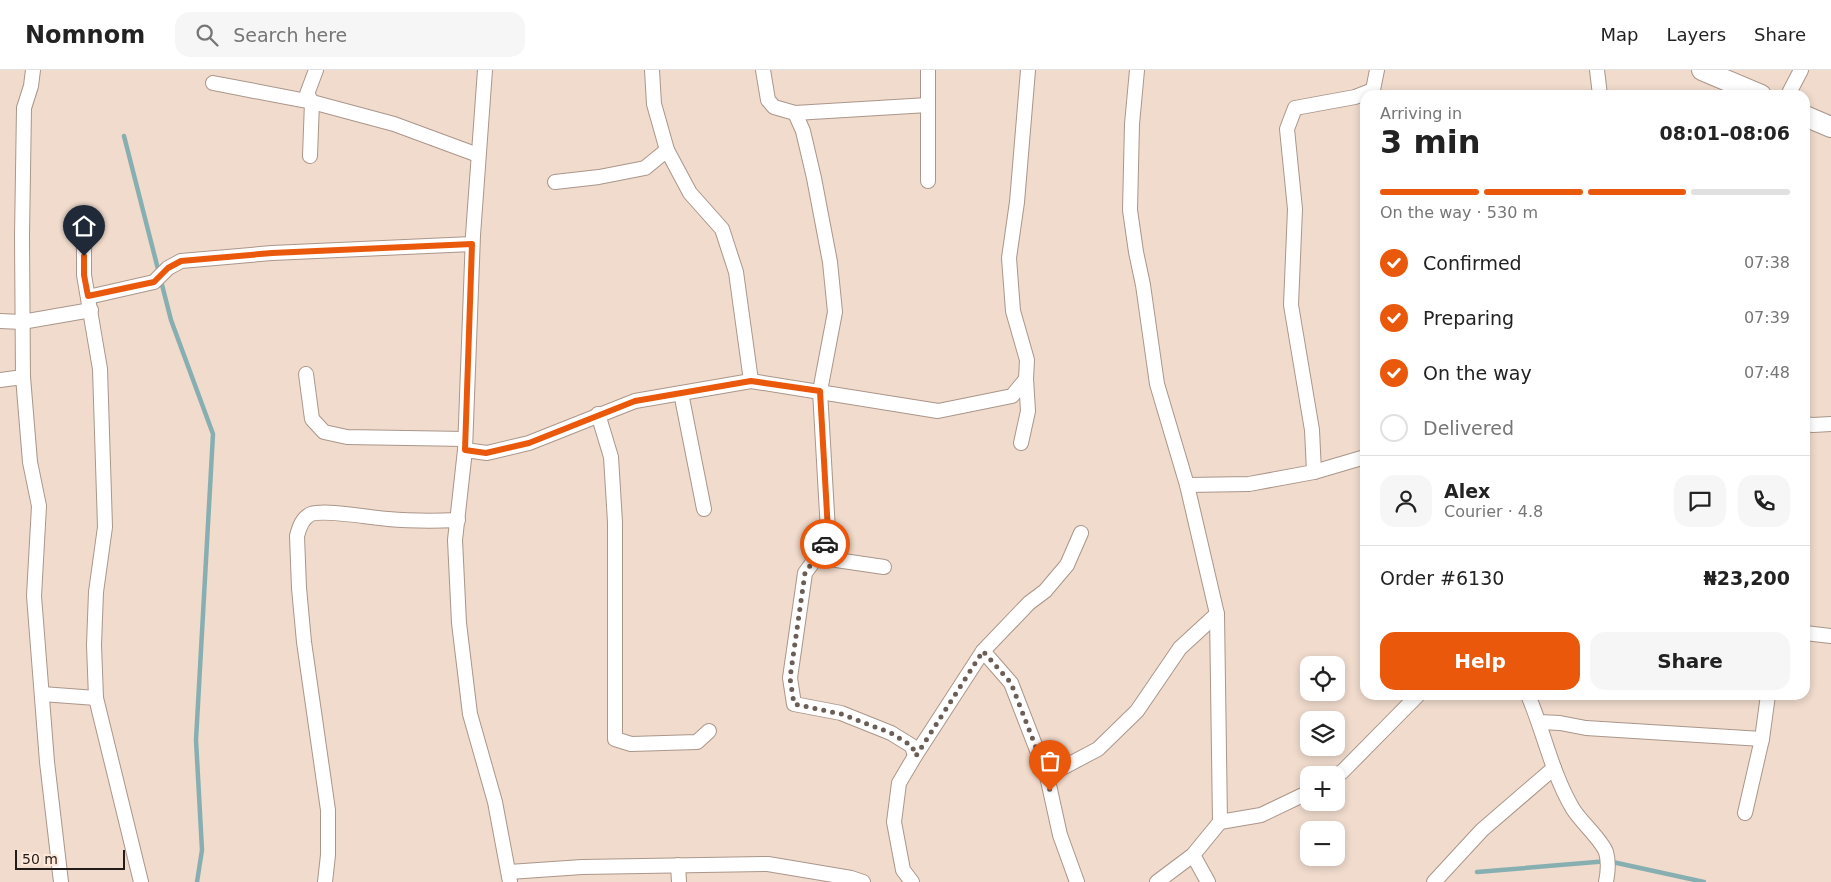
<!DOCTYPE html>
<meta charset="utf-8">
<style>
:root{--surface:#fff;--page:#f6f6f6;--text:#222;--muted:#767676;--line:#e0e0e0;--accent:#ea580c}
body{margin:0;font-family:"DejaVu Sans",sans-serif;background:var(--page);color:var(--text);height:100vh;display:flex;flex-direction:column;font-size:19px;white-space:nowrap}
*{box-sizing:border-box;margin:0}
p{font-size:16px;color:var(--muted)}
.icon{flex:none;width:28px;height:28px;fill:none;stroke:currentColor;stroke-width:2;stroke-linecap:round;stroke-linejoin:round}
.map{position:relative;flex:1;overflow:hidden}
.drawer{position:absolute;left:1360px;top:20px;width:450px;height:610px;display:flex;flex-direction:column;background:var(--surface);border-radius:15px;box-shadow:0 2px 8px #0003}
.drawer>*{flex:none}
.fabs{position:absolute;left:1300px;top:586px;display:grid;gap:10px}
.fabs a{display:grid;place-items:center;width:45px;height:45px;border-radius:10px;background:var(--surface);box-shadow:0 2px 8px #0003;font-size:25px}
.scale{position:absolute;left:15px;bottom:12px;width:110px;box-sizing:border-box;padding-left:5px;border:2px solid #231b17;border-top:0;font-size:14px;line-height:18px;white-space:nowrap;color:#231b17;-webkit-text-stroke:4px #fde8da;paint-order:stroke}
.pin{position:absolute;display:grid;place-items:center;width:42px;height:42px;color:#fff;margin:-51px -21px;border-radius:50% 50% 50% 0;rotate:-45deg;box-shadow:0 0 5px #0007}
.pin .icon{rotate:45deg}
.courier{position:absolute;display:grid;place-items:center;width:50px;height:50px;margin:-25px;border:4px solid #ea580c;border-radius:50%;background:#fff;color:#222;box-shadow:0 1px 6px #0007}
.overview em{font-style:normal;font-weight:800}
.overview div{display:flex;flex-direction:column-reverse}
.overview{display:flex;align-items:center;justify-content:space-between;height:85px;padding:0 20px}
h1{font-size:32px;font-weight:800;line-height:38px}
.bar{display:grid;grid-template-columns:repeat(4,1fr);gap:8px 5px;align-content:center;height:60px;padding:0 20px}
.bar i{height:6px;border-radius:4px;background:var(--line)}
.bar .selected{background:var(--accent)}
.bar p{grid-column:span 4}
.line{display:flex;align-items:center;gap:12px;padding:0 20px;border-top:1px solid var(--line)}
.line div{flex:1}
.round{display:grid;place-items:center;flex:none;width:52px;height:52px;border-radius:15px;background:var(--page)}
ol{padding:0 20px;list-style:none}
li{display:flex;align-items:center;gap:15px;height:55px}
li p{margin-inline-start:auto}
li .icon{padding:5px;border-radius:50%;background:var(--accent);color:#fff;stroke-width:4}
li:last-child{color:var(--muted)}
li i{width:28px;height:28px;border:2px solid var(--line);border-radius:50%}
.primary-button{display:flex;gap:10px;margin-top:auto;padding:10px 20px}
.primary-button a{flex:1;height:58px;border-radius:15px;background:var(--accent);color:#fff;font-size:20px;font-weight:800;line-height:58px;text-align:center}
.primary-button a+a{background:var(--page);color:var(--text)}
header{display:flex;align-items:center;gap:30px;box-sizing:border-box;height:70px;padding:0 25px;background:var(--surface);border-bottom:1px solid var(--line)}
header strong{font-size:24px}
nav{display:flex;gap:28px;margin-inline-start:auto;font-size:18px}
.search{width:350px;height:45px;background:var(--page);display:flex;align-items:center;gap:12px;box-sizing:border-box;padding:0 18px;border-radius:15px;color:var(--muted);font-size:19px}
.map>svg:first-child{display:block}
</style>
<header>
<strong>Nomnom</strong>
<div class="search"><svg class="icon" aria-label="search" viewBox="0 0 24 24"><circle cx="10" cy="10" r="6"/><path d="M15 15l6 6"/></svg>Search here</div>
<nav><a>Map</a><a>Layers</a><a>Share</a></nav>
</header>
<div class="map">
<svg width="1831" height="812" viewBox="0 0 1831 812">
<rect width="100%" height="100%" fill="#f0dbcd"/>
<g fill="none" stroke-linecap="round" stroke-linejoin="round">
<!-- stream -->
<g stroke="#87afb1" stroke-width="4.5">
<polyline points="124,66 171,250 213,364 196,670 202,780 197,812"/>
<polyline points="1477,802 1608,791 1704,812"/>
</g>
<defs>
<g id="street">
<polyline points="33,0 31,16 24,38 22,166 23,307 30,392 39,436 34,526 47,692 61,812"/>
<polyline points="485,0 473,165 465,380 455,470 459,553 470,644 495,732 510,812"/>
<polyline points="652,0 654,34 667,80 690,123 722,159 736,202 751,311"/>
<polyline points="763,0 768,30 774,37 795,43 803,61 814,108 830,192 835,242 820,321 828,461 824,477 805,503 790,608 794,634 841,643 891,663 912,676 915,686 899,713 894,752 903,800 912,812"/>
<polyline points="1137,0 1132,54 1130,140 1136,182 1143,215 1157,314 1187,415 1217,544 1220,752 1193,785 1157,812"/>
<polyline points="1597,0 1600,25"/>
<polyline points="213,13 312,32 394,54 478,85"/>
<polyline points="1788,25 1801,0"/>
<polyline points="795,43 928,35"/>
<polyline points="310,86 312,32 307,24 316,0"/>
<polyline points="928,111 928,0"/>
<polyline points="555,112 599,107 645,98 667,80"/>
<polyline points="84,167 84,205 100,299 105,457 96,522 94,575 96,628 141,812"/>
<polyline points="88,227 154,212 168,198 181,191 272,183 472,174"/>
<polyline points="0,251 22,252 91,240"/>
<polyline points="306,304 312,349 324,362 347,367 465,369"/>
<polyline points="0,310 23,307"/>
<polyline points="681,323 704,439"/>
<polyline points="598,344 611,387 615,452 615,669 631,674 697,672 709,661"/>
<polyline points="1805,354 1813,355 1831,354"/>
<polyline points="1021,373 1028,341 1026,309"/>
<polyline points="465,380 487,383 529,373 635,331 751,311 938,341 1012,326 1026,309 1027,290 1013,241 1009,188 1017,132 1028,0"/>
<polyline points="1314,402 1312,360 1291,235 1295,139 1287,59 1295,38 1355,27 1373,20 1377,0"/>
<polyline points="1187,415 1249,414 1314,402 1365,387"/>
<polyline points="816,487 884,497"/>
<polyline points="1805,563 1831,566"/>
<polyline points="983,581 1011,613 1047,706 1060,765 1077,812"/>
<polyline points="42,624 96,628"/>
<path d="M1528,625C1544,662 1552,704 1573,739C1581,752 1601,769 1606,782C1609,792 1608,802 1606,812"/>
<polyline points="1539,652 1560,653 1586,658 1762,669"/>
<polyline points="915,686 983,581 1029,533 1045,521 1067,495 1081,463"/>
<polyline points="1336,705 1342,702 1418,625"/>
<polyline points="1047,706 1098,679 1137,641 1180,578 1217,544"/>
<polyline points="1745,743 1762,669 1768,625"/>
<polyline points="1220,752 1261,745 1309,722"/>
<polyline points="1193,785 1208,812"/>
<polyline points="678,795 679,812"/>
<polyline points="509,802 582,797 768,794 851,808 863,812"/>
<path d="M325,812L328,785V740L304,572L299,518L297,466C299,458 302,448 311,444C326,439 370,448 388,449C411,451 434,451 458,450"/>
<polyline points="1434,812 1482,760 1554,698"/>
</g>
<g id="secondary">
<polyline points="1702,0 1761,25"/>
<polyline points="1805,46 1831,57"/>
</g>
</defs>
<!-- street casing -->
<use href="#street" stroke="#aa968a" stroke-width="16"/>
<!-- secondary casing -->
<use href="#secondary" stroke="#aa968a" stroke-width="22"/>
<!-- street -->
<use href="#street" stroke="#fff" stroke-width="14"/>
<!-- secondary -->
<use href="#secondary" stroke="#fff" stroke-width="20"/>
</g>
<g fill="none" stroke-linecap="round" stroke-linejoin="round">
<!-- done -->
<polyline stroke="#6b5e57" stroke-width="5" stroke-dasharray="0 9" points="825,474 805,503 790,608 794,634 841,644 891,663 912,676 916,686 983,581 1011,613 1047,706 1050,721"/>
<!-- route -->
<polyline stroke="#ea580c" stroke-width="6" points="84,186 84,205 88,226 154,212 168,198 181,191 272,183 472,174 465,380 486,383 529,373 635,331 751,311 820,321 828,461 825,474"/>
</g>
</svg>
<div class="fabs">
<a><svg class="icon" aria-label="locate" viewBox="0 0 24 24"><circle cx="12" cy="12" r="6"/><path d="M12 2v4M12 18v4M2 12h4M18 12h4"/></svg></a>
<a><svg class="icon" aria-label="layers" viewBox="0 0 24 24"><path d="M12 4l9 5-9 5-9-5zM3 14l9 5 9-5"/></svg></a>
<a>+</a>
<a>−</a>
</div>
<div class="scale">50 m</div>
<div class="pin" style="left:1050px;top:721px;background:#ea580c"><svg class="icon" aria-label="bag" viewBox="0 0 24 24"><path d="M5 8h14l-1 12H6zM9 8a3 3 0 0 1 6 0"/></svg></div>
<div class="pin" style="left:84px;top:186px;background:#1f2937"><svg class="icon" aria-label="home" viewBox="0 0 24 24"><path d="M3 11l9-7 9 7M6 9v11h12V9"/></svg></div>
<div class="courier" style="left:825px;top:474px"><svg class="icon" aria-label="car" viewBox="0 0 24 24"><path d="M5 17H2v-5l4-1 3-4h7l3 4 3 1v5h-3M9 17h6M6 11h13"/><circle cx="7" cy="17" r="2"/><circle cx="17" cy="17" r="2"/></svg></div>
<section class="drawer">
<div class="overview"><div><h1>3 min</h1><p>Arriving in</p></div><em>08:01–08:06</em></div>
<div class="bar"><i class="selected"></i><i class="selected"></i><i class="selected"></i><i></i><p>On the way · 530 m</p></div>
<ol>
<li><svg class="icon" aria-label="check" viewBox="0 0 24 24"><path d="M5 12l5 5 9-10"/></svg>Confirmed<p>07:38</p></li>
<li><svg class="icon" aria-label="check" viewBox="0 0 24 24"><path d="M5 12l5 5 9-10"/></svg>Preparing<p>07:39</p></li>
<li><svg class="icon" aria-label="check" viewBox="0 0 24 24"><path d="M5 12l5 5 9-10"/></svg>On the way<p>07:48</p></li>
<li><i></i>Delivered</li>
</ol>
<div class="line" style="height:90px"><a class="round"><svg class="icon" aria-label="person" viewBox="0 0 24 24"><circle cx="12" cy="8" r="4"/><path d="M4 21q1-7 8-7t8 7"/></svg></a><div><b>Alex</b><p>Courier · 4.8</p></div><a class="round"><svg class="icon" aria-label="chat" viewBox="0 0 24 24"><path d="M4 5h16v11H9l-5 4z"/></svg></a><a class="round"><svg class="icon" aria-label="phone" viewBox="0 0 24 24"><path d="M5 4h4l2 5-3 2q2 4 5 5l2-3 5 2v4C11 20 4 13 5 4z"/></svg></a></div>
<div class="line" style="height:65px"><div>Order #6130</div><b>₦23,200</b></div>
<div class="primary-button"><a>Help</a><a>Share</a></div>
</section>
</div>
